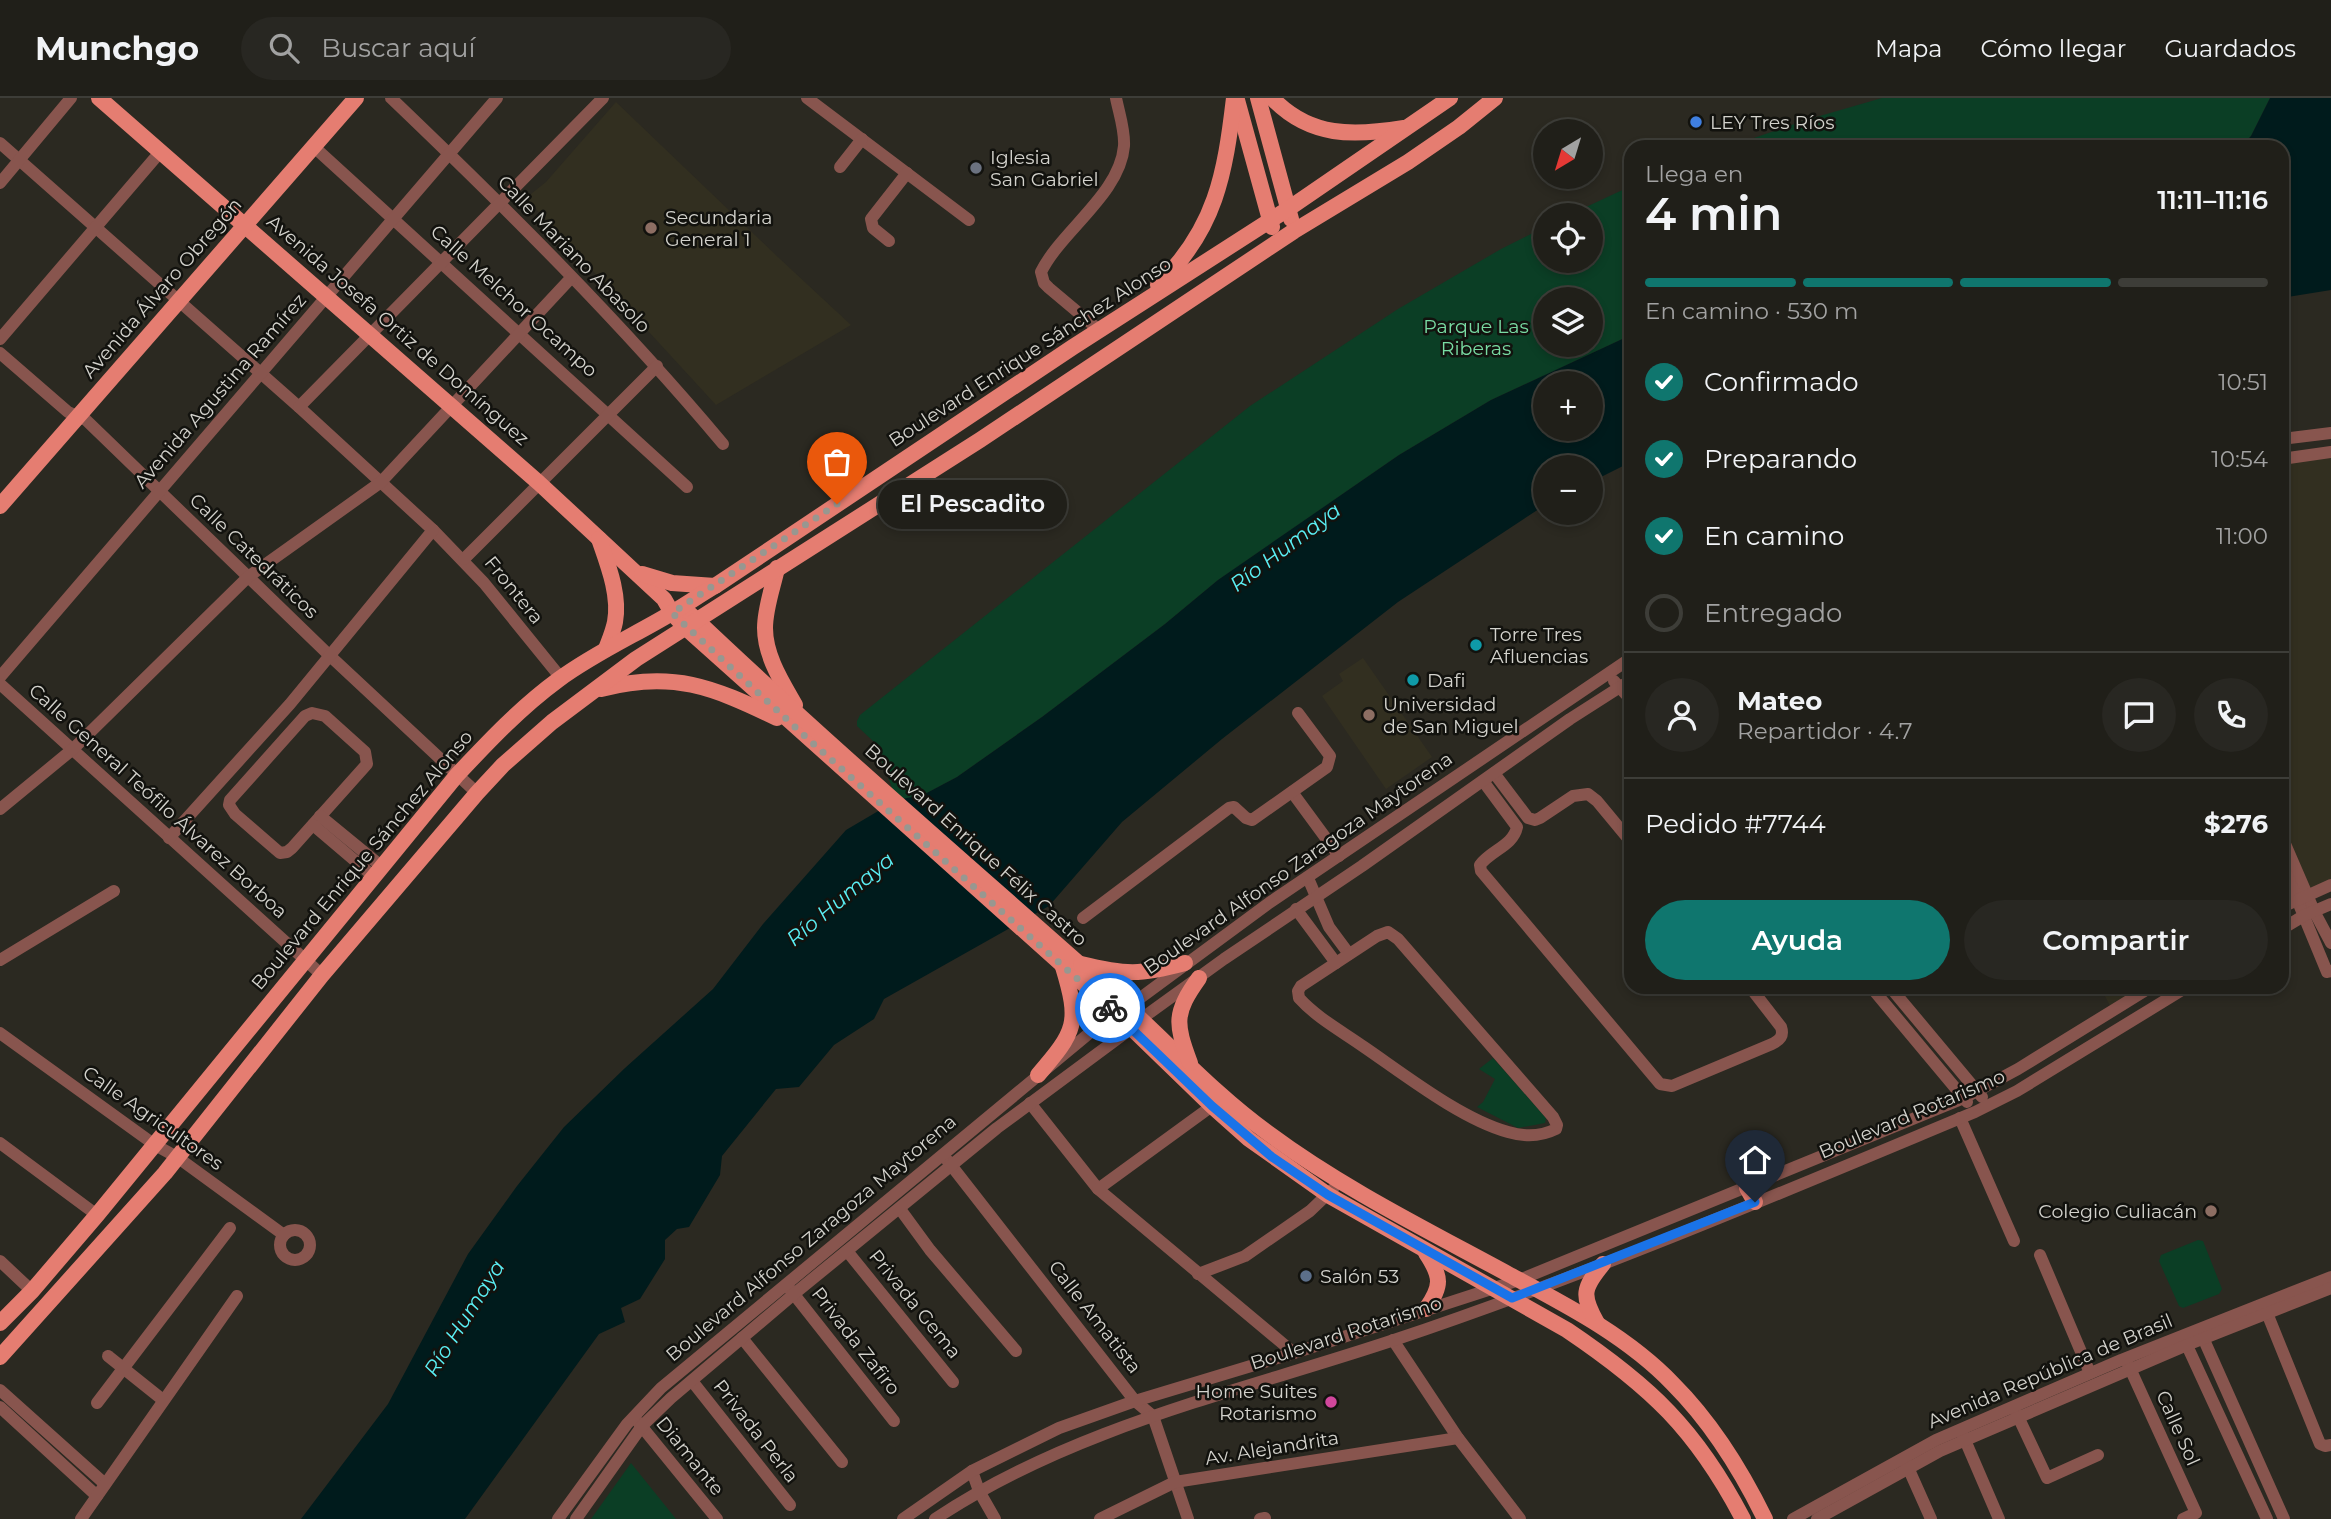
<!DOCTYPE html>
<html lang="es">
<meta charset="utf-8">
<style>
:root{--surface:#201f19;--page:#282722;--text:#f1f3f6;--muted:#a2a2a2;--line:#3d3d38;--accent:#0f766e}
body{margin:0;font-family:Montserrat,sans-serif;background:var(--page);color:var(--text);height:100vh;display:flex;flex-direction:column;font-size:26px;white-space:nowrap}
*{box-sizing:border-box;margin:0}
p{font-size:23px;color:var(--muted)}
.icon{flex:none;width:38px;height:38px;fill:none;stroke:currentColor;stroke-width:2;stroke-linecap:round;stroke-linejoin:round}
.map{position:relative;flex:1;overflow:hidden}
.details{position:absolute;left:1624px;top:42px;width:665px;height:854px;display:flex;flex-direction:column;background:var(--surface);border-radius:21px;box-shadow:0 4px 10px #0003,0 0 0 2px var(--line)}
.details>*{flex:none}
.needle{width:46px;rotate:218deg}
.buttons{position:absolute;left:1533px;top:21px;display:grid;gap:14px}
.buttons a{display:grid;place-items:center;width:70px;height:70px;border-radius:50%;background:var(--surface);box-shadow:0 4px 10px #0003,0 0 0 2px var(--line);font-size:35px}
.pin{position:absolute;display:grid;place-items:center;width:60px;height:60px;color:#fff;margin:-72px -30px;border-radius:50% 50% 50% 0;rotate:-45deg;box-shadow:0 0 7px #0007}
.pin .icon{rotate:45deg}
.courier{position:absolute;display:grid;place-items:center;width:70px;height:70px;margin:-35px;border:5px solid #1a73e8;border-radius:50%;background:#fff;color:#222;box-shadow:0 2px 9px #0007}
.bubble{position:absolute;height:49px;border-radius:24px;background:var(--surface);box-shadow:0 4px 10px #0003,0 0 0 2px var(--line);font-size:23px;font-weight:600;line-height:49px;text-align:center}
.overview em{font-style:normal;font-weight:600}
.overview div{display:flex;flex-direction:column-reverse}
.overview{display:flex;align-items:center;justify-content:space-between;height:119px;padding:0 21px}
h1{font-size:46px;font-weight:600;line-height:52px}
.bar{display:grid;grid-template-columns:repeat(4,1fr);gap:10px 7px;align-content:center;height:84px;padding:0 21px}
.bar i{height:9px;border-radius:5px;background:var(--line)}
.bar .on{background:var(--accent)}
.bar p{grid-column:span 4}
.line{display:flex;align-items:center;gap:18px;padding:0 21px;border-top:2px solid var(--line)}
.line div{flex:1}
.round{display:grid;place-items:center;flex:none;width:74px;height:74px;border-radius:37px;background:var(--page)}
ol{padding:0 21px;list-style:none}
li{display:flex;align-items:center;gap:21px;height:77px}
li p{margin-inline-start:auto}
li .icon{padding:7px;border-radius:50%;background:var(--accent);color:#fff;stroke-width:4}
li:last-child{color:var(--muted)}
li i{width:38px;height:38px;border:4px solid var(--line);border-radius:50%}
.button{display:flex;gap:14px;margin-top:auto;padding:14px 21px}
.button a{flex:1;height:80px;border-radius:42px;background:var(--accent);color:#fff;font-size:28px;font-weight:600;line-height:80px;text-align:center}
.button a+a{background:var(--page);color:var(--text)}
header{display:flex;align-items:center;gap:42px;box-sizing:border-box;height:98px;padding:0 35px;background:var(--surface);border-bottom:2px solid var(--line)}
header strong{font-size:33px}
nav{display:flex;gap:38px;margin-inline-start:auto;font-size:24px}
.search{width:490px;height:63px;background:var(--page);display:flex;align-items:center;gap:18px;box-sizing:border-box;padding:0 24px;border-radius:38px;color:var(--muted);font-size:26px}
.map>svg:first-child{display:block}
</style>
<header>
<strong>Munchgo</strong>
<div class="search"><svg class="icon" aria-label="search" viewBox="0 0 24 24"><circle cx="10" cy="10" r="6"/><path d="M15 15l6 6"/></svg>Buscar aquí</div>
<nav><a>Mapa</a><a>Cómo llegar</a><a>Guardados</a></nav>
</header>
<div class="map">
<svg width="2331" height="1421" viewBox="0 0 2331 1421">
<rect width="100%" height="100%" fill="#2b2921"/>
<!-- built -->
<g fill="#322f20">
<polygon points="616,4 780,161 851,227 716,307 526,100 546,84"/>
<polygon points="2331,359 2331,788 2282,810 2282,365"/>
<polygon points="1363,560 1432,659 1386,691 1322,598 1343,583 1339,576"/>
<polygon points="2100,889 2152,889 2113,913"/>
</g>
<!-- green -->
<g fill="#0b3e25" fill-rule="evenodd">
<polygon points="1882,0 2270,0 2251,38 2240,49 1728,49 1806,22"/>
<path d="M1631,88V237L1491,302L1399,357L1218,482L1165,526L1042,619L957,679L923,697L897,702L874,644L857,628V623L860,617L1250,308L1398,211L1501,151L1545,129V163H1591V117H1569ZM1545,201H1591V247H1545Z"/>
<polygon points="1493,960 1546,1020 1545,1025 1518,1030 1477,1009 1483,1004 1495,981 1479,971"/>
<polygon points="2198,1142 2203,1143 2222,1191 2219,1196 2183,1210 2179,1208 2159,1163 2161,1157"/>
<polygon points="631,1365 676,1421 591,1421"/>
</g>
<!-- water -->
<g fill="#001b1c" fill-rule="evenodd">
<polygon points="2270,0 2331,0 2331,192 2282,200 2282,49 2240,49 2251,38"/>
<path d="M1631,237V364L1591,384V369H1545V407L1398,504L1222,641L1122,724L1049,808L884,901L874,921L834,947L799,989L776,991L722,1058L720,1077L689,1129L677,1131L665,1142V1161L640,1201L621,1210L625,1224L599,1236L465,1421H301L388,1306L468,1156L517,1088L564,1029L625,970L713,891L763,826L846,732L897,702L923,697L957,679L1042,619L1165,526L1218,482L1399,357L1491,302ZM1545,285H1591V331H1545Z"/>
</g>
<g fill="none" stroke-linecap="round" stroke-linejoin="round">
<!-- minor -->
<g stroke="#88554e" stroke-width="12">
<path d="M391,0C506,110 620,223 723,346"/>
<polyline points="807,0 969,122"/>
<polyline points="0,45 299,309 433,432 484,485 561,580"/>
<polyline points="313,48 687,389"/>
<polyline points="840,69 862,41"/>
<polyline points="0,85 71,0"/>
<polyline points="889,143 873,130 871,121 907,75"/>
<path d="M1099,232L1049,190L1044,185L1041,174C1061,133 1120,96 1124,48C1125,32 1119,15 1116,0"/>
<polyline points="0,241 161,53"/>
<polyline points="0,255 68,314 86,322 329,557 477,695"/>
<polyline points="299,309 603,0"/>
<polyline points="2282,341 2331,335"/>
<polyline points="2282,361 2331,354"/>
<polyline points="464,461 657,268"/>
<polyline points="0,579 497,0"/>
<polyline points="1614,583 1631,602"/>
<polyline points="0,586 322,877"/>
<polygon points="312,615 325,618 365,654 367,666 292,750 287,754 280,755 235,716 229,707 230,702 305,618"/>
<polyline points="1494,675 1528,720 1535,722 1540,720 1573,698 1588,696 1597,703 1631,744"/>
<path d="M1483,683L1517,729C1513,748 1491,752 1480,767L1481,773L1660,986L1672,988L1772,946C1780,942 1784,938 1781,929L1750,889"/>
<polyline points="1292,694 1339,758"/>
<polyline points="0,711 73,651 248,479 381,384 571,180"/>
<polyline points="320,718 381,768"/>
<polyline points="313,727 373,778"/>
<polyline points="2282,739 2314,813 2331,845"/>
<polyline points="169,740 290,606 433,432"/>
<polyline points="2282,765 2327,874 2331,873"/>
<polyline points="1308,780 1329,829 1349,856"/>
<polyline points="2282,809 2331,787"/>
<polyline points="1296,811 1336,865"/>
<polyline points="1083,820 1229,710 1234,709 1246,720 1252,722 1327,669 1330,658 1298,615"/>
<polyline points="2282,831 2305,817 2331,806"/>
<path d="M1388,834L1398,841L1553,1019L1557,1027L1556,1031C1540,1039 1525,1039 1508,1034C1461,1021 1405,977 1364,949C1343,934 1317,920 1299,900L1298,893L1301,888L1377,838Z"/>
<polyline points="0,862 114,793"/>
<polyline points="1871,889 1967,1004"/>
<polyline points="1890,889 1982,999"/>
<polyline points="1128,909 1269,805 1631,560"/>
<polyline points="1141,921 1224,861 1362,768 1570,621 1631,582"/>
<polyline points="0,935 155,1047 177,1059 284,1137"/>
<polyline points="1030,1005 1098,1091 1294,1255"/>
<polyline points="1960,1020 2014,1143"/>
<polyline points="0,1045 97,1117"/>
<polyline points="947,1062 1135,1303 1153,1318 1188,1421"/>
<polyline points="1098,1091 1212,1008"/>
<polyline points="900,1111 930,1152 1016,1253"/>
<circle cx="295" cy="1147" r="15"/>
<polyline points="847,1153 953,1284"/>
<polyline points="2040,1157 2090,1275"/>
<polyline points="0,1163 32,1193"/>
<polyline points="1198,1176 1245,1158 1310,1113 1333,1091"/>
<polyline points="789,1190 894,1323"/>
<polyline points="2267,1215 2320,1346 2325,1348 2331,1347"/>
<polyline points="2200,1233 2284,1421"/>
<polyline points="742,1240 842,1364"/>
<polyline points="2184,1241 2267,1421"/>
<polyline points="1393,1242 1458,1340 1520,1421"/>
<polyline points="108,1258 163,1302"/>
<polyline points="2128,1266 2196,1415 2183,1421"/>
<polyline points="692,1283 790,1407"/>
<polyline points="0,1292 105,1386"/>
<polyline points="97,1305 230,1130"/>
<polyline points="0,1309 97,1398"/>
<polyline points="2015,1312 2047,1380 2098,1357"/>
<polyline points="638,1324 717,1421"/>
<polyline points="1962,1335 1999,1421"/>
<polyline points="1906,1365 1931,1421"/>
<polyline points="972,1373 979,1393 995,1421"/>
<polyline points="81,1421 237,1198"/>
<polyline points="558,1421 627,1326 661,1290 1115,914"/>
<polyline points="576,1421 642,1328 671,1300 794,1196 997,1030 1132,930"/>
<polyline points="903,1421 972,1373 1059,1330 1135,1303 1294,1255 1519,1182 1964,1000 2018,971 2151,889"/>
<path d="M935,1421C1073,1329 1238,1294 1394,1242C1591,1176 1783,1094 1975,1014L2017,993L2187,889"/>
<polyline points="1100,1421 1175,1384 1458,1340"/>
<polyline points="1260,1421 1265,1420"/>
<polyline points="1793,1421 1936,1342 2121,1262 2331,1179"/>
<polyline points="1817,1421 1940,1353 2187,1247 2331,1190"/>
</g>
<!-- major -->
<g stroke="#e57d71" stroke-width="16">
<path d="M99,0L539,385L664,501L672,515L686,530L1115,914L1212,1008L1249,1041L1328,1097L1567,1232C1650,1288 1696,1331 1743,1421"/>
<polyline points="1258,0 1291,121"/>
<path d="M1272,0C1310,40 1354,38 1404,30"/>
<polyline points="1237,2 1272,129"/>
<path d="M1158,187C1216,131 1225,76 1234,0"/>
<polyline points="0,408 356,0"/>
<path d="M599,441C608,467 620,497 615,524C613,534 609,543 606,551"/>
<path d="M777,470C773,489 765,510 765,530C765,558 782,584 795,607"/>
<polyline points="642,476 672,485 715,488"/>
<path d="M690,516C830,649 976,774 1120,902C1169,946 1214,996 1268,1035C1342,1090 1427,1132 1508,1176C1566,1207 1627,1238 1673,1286C1712,1325 1741,1372 1765,1421"/>
<path d="M601,591C672,572 713,589 777,620"/>
<path d="M1081,866C1126,877 1140,877 1185,865"/>
<path d="M1190,965C1175,925 1174,915 1199,880"/>
<path d="M1038,977C1076,933 1080,925 1063,869"/>
<polyline points="1747,1090 1755,1104"/>
<path d="M1426,1155C1442,1179 1442,1188 1426,1211"/>
<path d="M0,1225L32,1193L97,1117L457,677C489,643 520,610 558,582C593,556 633,538 670,516C685,507 700,497 715,488L1073,249L1288,111L1450,0"/>
<path d="M1597,1225C1581,1197 1583,1190 1603,1166"/>
<polyline points="0,1259 165,1075 322,877 477,695 503,667 552,624 636,561 980,342 1294,133 1408,64 1459,29 1495,0"/>
</g>
</g>
<g fill="none" stroke-linecap="round" stroke-linejoin="round">
<!-- done -->
<polyline stroke="#989790" stroke-width="7" stroke-dasharray="0 12.6" points="837,406 672,515 807,640 1110,910"/>
<!-- route -->
<polyline stroke="#1a73e8" stroke-width="9" points="1110,910 1212,1008 1272,1059 1328,1097 1512,1200 1755,1104"/>
</g>
<!-- markers -->
<circle fill="#3f7fe0" stroke="#12120e" stroke-width="2.5" cx="1696" cy="24" r="7"/>
<circle fill="#6b7280" stroke="#12120e" stroke-width="2.5" cx="976" cy="70" r="7"/>
<g fill="#8d6e63" stroke="#12120e" stroke-width="2.5">
<circle cx="651" cy="130" r="7"/>
<circle cx="1369" cy="617" r="7"/>
<circle cx="2211" cy="1113" r="7"/>
</g>
<g fill="#0f9aa8" stroke="#12120e" stroke-width="2.5">
<circle cx="1476" cy="547" r="7"/>
<circle cx="1413" cy="582" r="7"/>
</g>
<circle fill="#5c6f8a" stroke="#12120e" stroke-width="2.5" cx="1306" cy="1178" r="7"/>
<circle fill="#d1479c" stroke="#12120e" stroke-width="2.5" cx="1331" cy="1304" r="7"/>
<g text-anchor="middle" dominant-baseline="central" stroke-width="5" stroke-linejoin="round" paint-order="stroke">
<!-- poi labels -->
<g font-size="19" fill="#d3d2cc" stroke="#12120e" text-anchor="start">
<text x="1710" y="24">LEY Tres Ríos</text>
<text x="990" y="59">Iglesia<tspan x="990" dy="22">San Gabriel</tspan></text>
<text x="665" y="119">Secundaria<tspan x="665" dy="22">General 1</tspan></text>
<text x="1490" y="536">Torre Tres<tspan x="1490" dy="22">Afluencias</tspan></text>
<text x="1427" y="582">Dafi</text>
<text x="1383" y="606">Universidad<tspan x="1383" dy="22">de San Miguel</tspan></text>
<text x="2197" y="1113" text-anchor="end">Colegio Culiacán</text>
<text x="1320" y="1178">Salón 53</text>
<text x="1317" y="1293" text-anchor="end">Home Suites<tspan x="1317" dy="22">Rotarismo</tspan></text>
</g>
<!-- street labels -->
<g font-size="19" fill="#d3d2cc" stroke="#12120e">
<text transform="translate(574 156) rotate(46)">Calle Mariano Abasolo</text>
<text transform="translate(162 190) rotate(-49)">Avenida Álvaro Obregón</text>
<text transform="translate(514 203) rotate(42)">Calle Melchor Ocampo</text>
<text transform="translate(398 232) rotate(41)">Avenida Josefa Ortiz de Domínguez</text>
<text transform="translate(1030 254) rotate(-33)">Boulevard Enrique Sánchez Alonso</text>
<text transform="translate(220 293) rotate(-49)">Avenida Agustina Ramírez</text>
<text transform="translate(254 458) rotate(44)">Calle Catedráticos</text>
<text transform="translate(514 492) rotate(51)">Frontera</text>
<text transform="translate(158 703) rotate(42)">Calle General Teófilo Álvarez Borboa</text>
<text transform="translate(976 747) rotate(42)">Boulevard Enrique Félix Castro</text>
<text transform="translate(362 762) rotate(-50)">Boulevard Enrique Sánchez Alonso</text>
<text transform="translate(1298 765) rotate(-35)">Boulevard Alfonso Zaragoza Maytorena</text>
<text transform="translate(1912 1016) rotate(-23)">Boulevard Rotarismo</text>
<text transform="translate(153 1020) rotate(35)">Calle Agricultores</text>
<text transform="translate(811 1140) rotate(-40)">Boulevard Alfonso Zaragoza Maytorena</text>
<text transform="translate(915 1206) rotate(51)">Privada Gema</text>
<text transform="translate(1095 1219) rotate(52)">Calle Amatista</text>
<text transform="translate(1346 1235) rotate(-18)">Boulevard Rotarismo</text>
<text transform="translate(856 1243) rotate(52)">Privada Zafiro</text>
<text transform="translate(2050 1273) rotate(-23)">Avenida República de Brasil</text>
<text transform="translate(2178 1330) rotate(66)">Calle Sol</text>
<text transform="translate(756 1333) rotate(52)">Privada Perla</text>
<text transform="translate(1272 1350) rotate(-9)">Av. Alejandrita</text>
<text transform="translate(690 1358) rotate(51)">Diamante</text>
</g>
<!-- park labels -->
<g font-size="19" fill="#79dca3" stroke="#12120e">
<text x="1476" y="228">Parque Las<tspan x="1476" dy="22">Riberas</tspan></text>
</g>
<!-- water labels -->
<g font-size="21" font-style="italic" fill="#5aeef3" stroke="#12120e">
<text transform="translate(1285 449) rotate(-37)">Río Humaya</text>
<text transform="translate(840 801) rotate(-40)">Río Humaya</text>
<text transform="translate(464 1220) rotate(-58)">Río Humaya</text>
</g>
</g>
</svg>
<div class="buttons">
<a><svg class="needle" viewBox="-14 -14 28 28"><path d="M0-13l5 13h-10z" fill="#e53935"/><path d="M0 13l5-13h-10z" fill="#a2a2a2"/></svg></a>
<a><svg class="icon" aria-label="locate" viewBox="0 0 24 24"><circle cx="12" cy="12" r="6"/><path d="M12 2v4M12 18v4M2 12h4M18 12h4"/></svg></a>
<a><svg class="icon" aria-label="layers" viewBox="0 0 24 24"><path d="M12 4l9 5-9 5-9-5zM3 14l9 5 9-5"/></svg></a>
<a>+</a>
<a>−</a>
</div>
<div class="pin" style="left:837px;top:406px;background:#ea580c"><svg class="icon" aria-label="bag" viewBox="0 0 24 24"><path d="M5 8h14l-1 12H6zM9 8a3 3 0 0 1 6 0"/></svg></div>
<div class="pin" style="left:1755px;top:1104px;background:#1f2937"><svg class="icon" aria-label="home" viewBox="0 0 24 24"><path d="M3 11l9-7 9 7M6 9v11h12V9"/></svg></div>
<div class="courier" style="left:1110px;top:910px"><svg class="icon" aria-label="bike" viewBox="0 0 24 24"><circle cx="6" cy="16" r="4"/><circle cx="18" cy="16" r="4"/><path d="M6 16l4-8h5l3 8M10 8l3 8H6M13 5h3"/></svg></div>
<div class="bubble" style="left:878px;top:382px;width:189px">El Pescadito</div>
<section class="details">
<div class="overview"><div><h1>4 min</h1><p>Llega en</p></div><em>11:11–11:16</em></div>
<div class="bar"><i class="on"></i><i class="on"></i><i class="on"></i><i></i><p>En camino · 530 m</p></div>
<ol>
<li><svg class="icon" aria-label="check" viewBox="0 0 24 24"><path d="M5 12l5 5 9-10"/></svg>Confirmado<p>10:51</p></li>
<li><svg class="icon" aria-label="check" viewBox="0 0 24 24"><path d="M5 12l5 5 9-10"/></svg>Preparando<p>10:54</p></li>
<li><svg class="icon" aria-label="check" viewBox="0 0 24 24"><path d="M5 12l5 5 9-10"/></svg>En camino<p>11:00</p></li>
<li><i></i>Entregado</li>
</ol>
<div class="line" style="height:126px"><a class="round"><svg class="icon" aria-label="person" viewBox="0 0 24 24"><circle cx="12" cy="8" r="4"/><path d="M4 21q1-7 8-7t8 7"/></svg></a><div><b>Mateo</b><p>Repartidor · 4.7</p></div><a class="round"><svg class="icon" aria-label="chat" viewBox="0 0 24 24"><path d="M4 5h16v11H9l-5 4z"/></svg></a><a class="round"><svg class="icon" aria-label="phone" viewBox="0 0 24 24"><path d="M5 4h4l2 5-3 2q2 4 5 5l2-3 5 2v4C11 20 4 13 5 4z"/></svg></a></div>
<div class="line" style="height:91px"><div>Pedido #7744</div><b>$276</b></div>
<div class="button"><a>Ayuda</a><a>Compartir</a></div>
</section>
</div>
